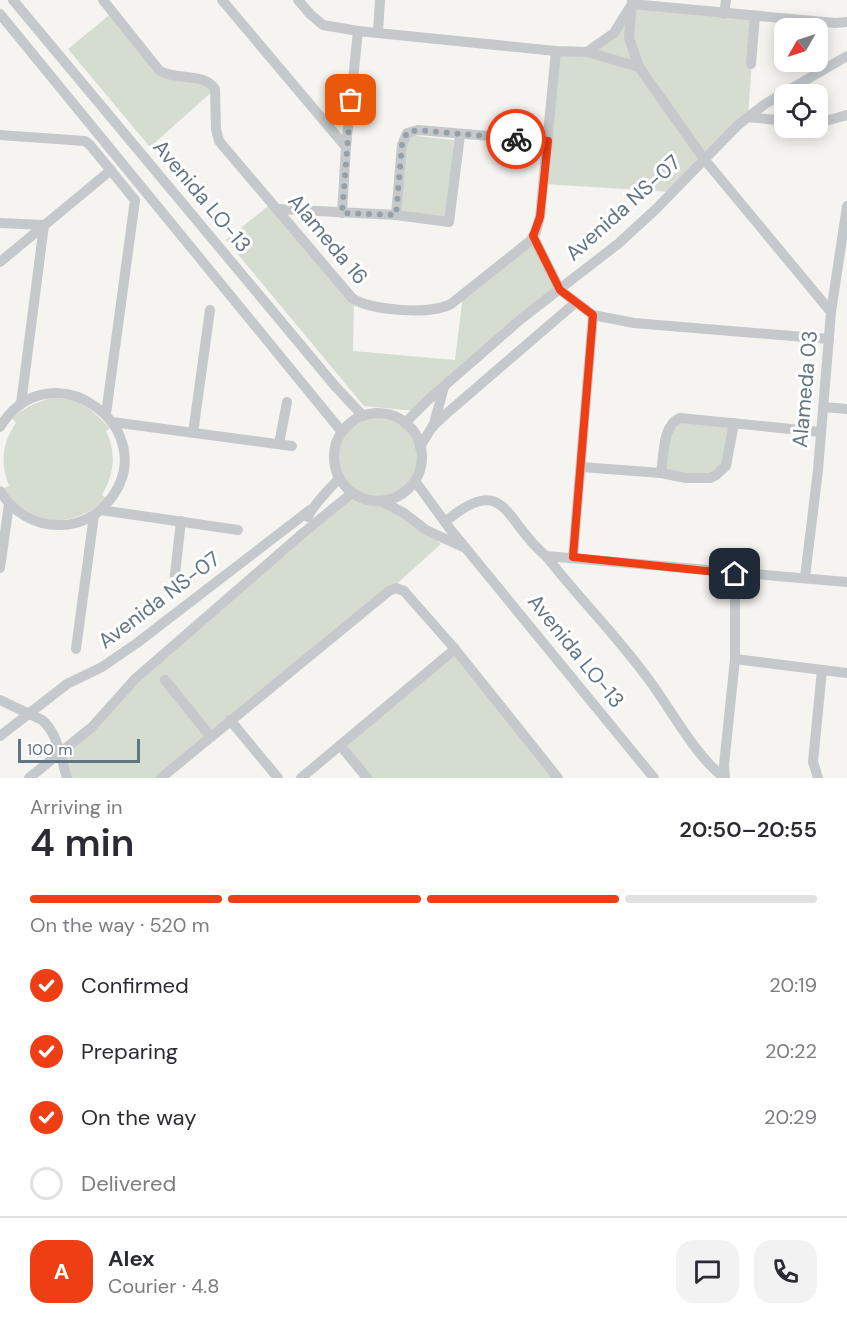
<!DOCTYPE html>
<meta charset="utf-8">
<style>
:root{--surface:#fff;--page:#f2f2f3;--text:#2b2b33;--muted:#7c7c81;--line:#e1e1e2;--accent:#f03e14}
body{margin:0;font-family:"DM Sans",sans-serif;background:var(--page);color:var(--text);height:100vh;display:flex;flex-direction:column;font-size:22px;white-space:nowrap}
*{box-sizing:border-box;margin:0}
p{font-size:20px;color:var(--muted)}
.icon{flex:none;width:33px;height:33px;fill:none;stroke:currentColor;stroke-width:2;stroke-linecap:round;stroke-linejoin:round}
.map{position:relative;height:778px;overflow:hidden}
.side{display:flex;flex-direction:column;background:var(--surface);flex:1}
.side>*{flex:none}
.needle{width:39px;rotate:231deg}
.tools{position:absolute;left:774px;top:18px;display:grid;gap:12px}
.tools a{display:grid;place-items:center;width:54px;height:54px;border-radius:12px;background:var(--surface);box-shadow:0 3px 15px #0003;font-size:30px}
.scale{position:absolute;left:18px;bottom:15px;width:122px;box-sizing:border-box;padding-left:6px;border:3px solid #617583;border-top:0;font-size:16px;line-height:21px;white-space:nowrap;color:#617583;-webkit-text-stroke:4px #fff;paint-order:stroke}
.pin{position:absolute;display:grid;place-items:center;width:51px;height:51px;color:#fff;margin:-26px;border-radius:12px;box-shadow:0 3px 9px #0006}
.courier{position:absolute;display:grid;place-items:center;width:60px;height:60px;margin:-30px;border:4px solid #f03e14;border-radius:50%;background:#fff;color:#222;box-shadow:0 2px 8px #0007}
.head em{font-style:normal;font-weight:600}
.head div{display:flex;flex-direction:column-reverse}
.head{display:flex;align-items:center;justify-content:space-between;height:102px;padding:0 30px}
h1{font-size:39px;font-weight:600;line-height:45px}
.bar{display:grid;grid-template-columns:repeat(4,1fr);gap:9px 6px;align-content:center;height:72px;padding:0 30px}
.bar i{height:8px;border-radius:4px;background:var(--line)}
.bar .current{background:var(--accent)}
.bar p{grid-column:span 4}
.line{display:flex;align-items:center;gap:15px;padding:0 30px;border-top:2px solid var(--line)}
.line div{flex:1}
.round{display:grid;place-items:center;flex:none;width:63px;height:63px;border-radius:18px;background:var(--page)}
ol{padding:0 30px;list-style:none}
li{display:flex;align-items:center;gap:18px;height:66px}
li p{margin-inline-start:auto}
li .icon{padding:6px;border-radius:50%;background:var(--accent);color:#fff;stroke-width:4}
li:last-child{color:var(--muted)}
li i{width:33px;height:33px;border:3px solid var(--line);border-radius:50%}
.map>svg:first-child{display:block}
</style>
<div class="map">
<svg width="847" height="778" viewBox="0 0 847 778">
<rect width="100%" height="100%" fill="#f5f4f0"/>
<!-- green -->
<g fill="#d5dcd0">
<polygon points="632,4 755,16 748,117 672,192 544,184 556,51 587,52 603,42"/>
<polygon points="113,12 155,66 215,89 150,147 68,49"/>
<polygon points="407,135 454,140 447,222 400,214"/>
<polygon points="272,203 354,300 353,351 455,360 463,295 533,236 560,290 416,411 364,406 226,240"/>
<path d="M53,398C82,398 90,409 110,428L106,431C117,454 114,474 102,495L106,498C73,531 29,527 4,488L9,486C0,463 2,443 16,423L12,418C25,407 36,402 53,398Z"/>
<path d="M378,413C387,415 396,416 404,423C429,442 424,478 400,495C395,498 388,499 383,501L426,530L441,544L382,597L161,778H67L59,753L352,493C318,462 334,420 378,413Z"/>
<polygon points="672,423 734,423 728,460 710,478 661,473"/>
<polygon points="455,649 558,778 368,778 340,745"/>
</g>
<g fill="none" stroke-linecap="round" stroke-linejoin="round">
<!-- minor -->
<g stroke="#c6c9cc" stroke-width="10">
<polyline points="13,0 335,386 363,416"/>
<path d="M103,0L159,70C175,81 204,72 215,89L216,129L219,141L352,298C370,311 431,315 451,304L530,241L536,232L540,217L556,51"/>
<polyline points="222,0 346,147"/>
<polyline points="298,0 310,14 323,25 358,31 556,51 587,52 639,67"/>
<polyline points="632,0 629,38 639,67 704,159 831,312"/>
<polyline points="0,14 342,432"/>
<polyline points="724,14 726,0"/>
<polyline points="378,32 380,0"/>
<polyline points="587,52 614,33 632,4 835,23 847,22"/>
<polyline points="751,64 755,16"/>
<polyline points="748,117 784,121"/>
<polyline points="818,123 847,115"/>
<polyline points="0,135 85,141 90,145 135,200 106,414"/>
<polyline points="278,209 396,215 449,222 460,135"/>
<polyline points="342,213 346,147 358,31"/>
<polyline points="396,215 402,145 407,133 418,130 548,141"/>
<polyline points="0,223 44,225 21,404"/>
<polyline points="533,236 560,290 593,315 634,323 829,339"/>
<polyline points="0,262 111,170"/>
<polyline points="824,407 847,409"/>
<circle cx="378" cy="457" r="44"/>
<polyline points="112,422 292,446"/>
<polyline points="405,423 427,401 521,319 619,243 656,209 738,125 765,104 847,56"/>
<path d="M0,427C51,344 168,431 108,502C97,516 79,525 61,525C35,526 13,512 0,491"/>
<polyline points="433,427 444,387"/>
<polyline points="193,433 210,310"/>
<polyline points="279,444 287,402"/>
<polyline points="420,447 432,427 446,414 575,303"/>
<polyline points="581,467 661,473 686,478 710,478 716,475 726,466 734,423"/>
<path d="M661,473C664,456 662,425 680,418L821,432"/>
<polyline points="415,481 450,529 654,778"/>
<polyline points="381,501 404,513 426,530 463,547"/>
<polyline points="101,510 238,530"/>
<path d="M308,517C311,507 331,488 339,478"/>
<path d="M445,522C506,470 505,523 546,556C578,597 615,634 646,676C668,704 696,758 724,777"/>
<polyline points="546,556 847,582"/>
<polyline points="573,557 593,315"/>
<polyline points="0,568 9,504"/>
<polyline points="805,577 818,470 831,312 847,206"/>
<polyline points="174,583 181,521"/>
<polyline points="76,649 94,515"/>
<polyline points="735,659 847,673"/>
<polyline points="165,680 211,737"/>
<path d="M0,700L42,720C58,733 61,759 67,778"/>
<polyline points="230,720 278,778"/>
<polyline points="0,736 67,684 102,667 137,643 310,510"/>
<polyline points="340,745 367,778"/>
<polyline points="29,778 92,727 135,679 303,533 352,493"/>
<polyline points="161,778 389,591 396,588 404,591 455,649 558,778"/>
<polyline points="301,778 455,649"/>
<polyline points="725,778 724,765 735,659 735,574"/>
<polyline points="818,778 813,762 822,670"/>
</g>
</g>
<g fill="none" stroke-linecap="round" stroke-linejoin="round">
<!-- done -->
<polyline stroke="#95a1a9" stroke-width="6" stroke-dasharray="0 10.8" points="351,100 342,213 396,215 402,145 407,132 418,130 516,139"/>
<!-- route -->
<polyline stroke="#f03e14" stroke-width="8" points="516,139 548,141 540,217 533,236 560,290 593,315 573,557 735,574"/>
</g>
<g text-anchor="middle" dominant-baseline="central" stroke-width="6" stroke-linejoin="round" paint-order="stroke">
<!-- street labels -->
<g font-size="21" fill="#617583" stroke="#fff">
<text transform="translate(202 196) rotate(50)">Avenida LO-13</text>
<text transform="translate(623 208) rotate(-42)">Avenida NS-07</text>
<text transform="translate(328 239) rotate(50)">Alameda 16</text>
<text transform="translate(805 389) rotate(-85)">Alameda 03</text>
<text transform="translate(159 600) rotate(-37)">Avenida NS-07</text>
<text transform="translate(576 651) rotate(51)">Avenida LO-13</text>
</g>
</g>
</svg>
<div class="tools">
<a><svg class="needle" viewBox="-14 -14 28 28"><path d="M0-13l5 13h-10z" fill="#e53935"/><path d="M0 13l5-13h-10z" fill="#7c7c81"/></svg></a>
<a><svg class="icon" aria-label="locate" viewBox="0 0 24 24"><circle cx="12" cy="12" r="6"/><path d="M12 2v4M12 18v4M2 12h4M18 12h4"/></svg></a>
</div>
<div class="scale">100 m</div>
<div class="pin" style="left:351px;top:100px;background:#ea580c"><svg class="icon" aria-label="bag" viewBox="0 0 24 24"><path d="M5 8h14l-1 12H6zM9 8a3 3 0 0 1 6 0"/></svg></div>
<div class="pin" style="left:735px;top:574px;background:#1f2937"><svg class="icon" aria-label="home" viewBox="0 0 24 24"><path d="M3 11l9-7 9 7M6 9v11h12V9"/></svg></div>
<div class="courier" style="left:516px;top:139px"><svg class="icon" aria-label="bike" viewBox="0 0 24 24"><circle cx="6" cy="16" r="4"/><circle cx="18" cy="16" r="4"/><path d="M6 16l4-8h5l3 8M10 8l3 8H6M13 5h3"/></svg></div>
</div>
<section class="side">
<div class="head"><div><h1>4 min</h1><p>Arriving in</p></div><em>20:50–20:55</em></div>
<div class="bar"><i class="current"></i><i class="current"></i><i class="current"></i><i></i><p>On the way · 520 m</p></div>
<ol>
<li><svg class="icon" aria-label="check" viewBox="0 0 24 24"><path d="M5 12l5 5 9-10"/></svg>Confirmed<p>20:19</p></li>
<li><svg class="icon" aria-label="check" viewBox="0 0 24 24"><path d="M5 12l5 5 9-10"/></svg>Preparing<p>20:22</p></li>
<li><svg class="icon" aria-label="check" viewBox="0 0 24 24"><path d="M5 12l5 5 9-10"/></svg>On the way<p>20:29</p></li>
<li><i></i>Delivered</li>
</ol>
<div class="line" style="height:108px"><b class="round" style="background:var(--accent);color:#fff">A</b><div><b>Alex</b><p>Courier · 4.8</p></div><a class="round"><svg class="icon" aria-label="chat" viewBox="0 0 24 24"><path d="M4 5h16v11H9l-5 4z"/></svg></a><a class="round"><svg class="icon" aria-label="phone" viewBox="0 0 24 24"><path d="M5 4h4l2 5-3 2q2 4 5 5l2-3 5 2v4C11 20 4 13 5 4z"/></svg></a></div>
</section>
